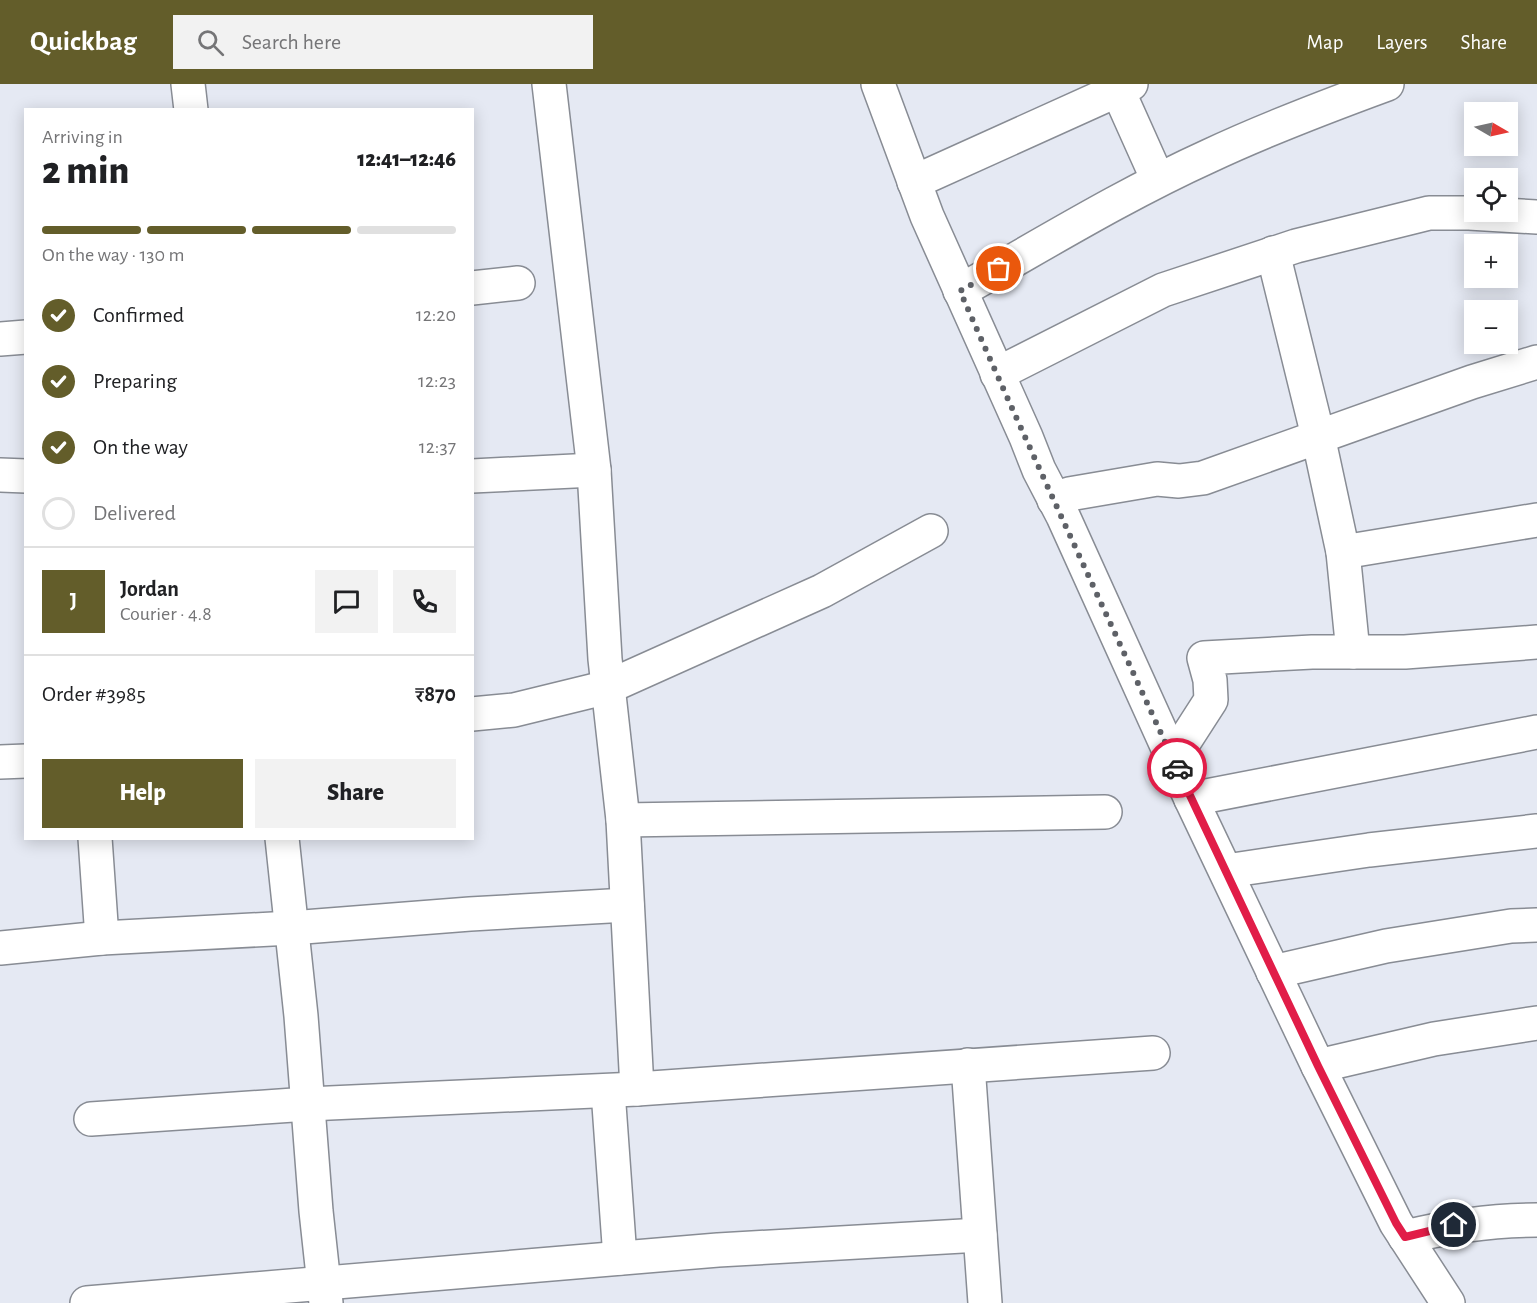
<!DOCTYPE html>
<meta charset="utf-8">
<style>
:root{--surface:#fff;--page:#f2f2f2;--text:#202124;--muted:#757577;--line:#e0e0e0;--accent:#635d2a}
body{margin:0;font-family:"Alegreya Sans",sans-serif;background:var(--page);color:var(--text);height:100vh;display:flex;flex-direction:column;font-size:22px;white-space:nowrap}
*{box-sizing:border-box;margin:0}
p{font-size:20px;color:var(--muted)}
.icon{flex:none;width:33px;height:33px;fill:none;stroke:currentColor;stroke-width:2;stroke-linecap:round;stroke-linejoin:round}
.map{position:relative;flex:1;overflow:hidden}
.side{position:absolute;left:24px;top:24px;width:450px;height:732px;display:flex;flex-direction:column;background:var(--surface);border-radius:0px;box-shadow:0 3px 15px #0003}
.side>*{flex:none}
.needle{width:39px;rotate:99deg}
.fabs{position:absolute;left:1464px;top:18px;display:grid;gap:12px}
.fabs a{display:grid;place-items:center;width:54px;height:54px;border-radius:0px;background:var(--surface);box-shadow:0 3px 15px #0003;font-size:30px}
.pin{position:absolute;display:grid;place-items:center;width:51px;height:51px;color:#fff;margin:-26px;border:3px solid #fff;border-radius:50%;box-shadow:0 2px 6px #0007}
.courier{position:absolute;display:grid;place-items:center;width:60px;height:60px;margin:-30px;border:4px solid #e11d48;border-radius:50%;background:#fff;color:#222;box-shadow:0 2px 8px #0007}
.head em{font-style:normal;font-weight:800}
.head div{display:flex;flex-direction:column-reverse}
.head{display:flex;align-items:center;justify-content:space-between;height:102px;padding:0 18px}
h1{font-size:39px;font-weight:800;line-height:45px}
.bar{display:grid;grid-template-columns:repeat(4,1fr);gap:9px 6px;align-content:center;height:72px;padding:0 18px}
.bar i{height:8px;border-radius:4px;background:var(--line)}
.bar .on{background:var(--accent)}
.bar p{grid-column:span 4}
.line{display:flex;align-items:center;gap:15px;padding:0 18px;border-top:2px solid var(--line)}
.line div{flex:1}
.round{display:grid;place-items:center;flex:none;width:63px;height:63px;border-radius:0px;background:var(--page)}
ol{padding:0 18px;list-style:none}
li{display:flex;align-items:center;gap:18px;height:66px}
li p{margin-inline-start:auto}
li .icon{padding:6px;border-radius:50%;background:var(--accent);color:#fff;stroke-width:4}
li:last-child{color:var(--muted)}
li i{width:33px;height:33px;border:3px solid var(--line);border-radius:50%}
.cta{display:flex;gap:12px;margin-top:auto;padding:12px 18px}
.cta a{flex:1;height:69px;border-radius:0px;background:var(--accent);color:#fff;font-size:24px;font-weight:800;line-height:69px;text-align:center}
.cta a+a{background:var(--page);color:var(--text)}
header{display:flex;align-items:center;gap:36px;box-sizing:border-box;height:84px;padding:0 30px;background:var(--accent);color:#fff}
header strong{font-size:28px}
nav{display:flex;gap:33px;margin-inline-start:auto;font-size:21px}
.search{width:420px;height:54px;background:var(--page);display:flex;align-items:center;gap:15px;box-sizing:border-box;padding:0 21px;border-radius:0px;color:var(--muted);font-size:22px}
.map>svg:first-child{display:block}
</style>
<header>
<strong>Quickbag</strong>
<div class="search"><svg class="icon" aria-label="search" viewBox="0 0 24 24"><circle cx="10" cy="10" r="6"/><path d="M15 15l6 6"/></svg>Search here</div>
<nav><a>Map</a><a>Layers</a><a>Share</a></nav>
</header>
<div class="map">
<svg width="1537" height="1219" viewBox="0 0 1537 1219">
<rect width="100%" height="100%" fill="#e5e9f3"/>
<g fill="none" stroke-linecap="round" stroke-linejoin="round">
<defs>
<g id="minor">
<polyline points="188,0 191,26"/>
<polyline points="549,0 594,386 605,575 623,736 637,1005"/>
<polyline points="878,0 927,132 1026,353 1039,386 1063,432 1191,715 1318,982 1396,1139 1448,1219"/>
<polyline points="1115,0 1158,96"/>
<polyline points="914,98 1131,0"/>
<polyline points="1273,169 1318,352 1343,468 1353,568"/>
<polyline points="472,204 518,199"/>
<path d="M960,207C1042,161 1123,111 1209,72C1266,45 1327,22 1387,0"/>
<polyline points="0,255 26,253"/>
<polyline points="997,290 1163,206 1296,162 1429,129 1469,129 1537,133"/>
<polyline points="0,391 26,392"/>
<polyline points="472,392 594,386"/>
<polyline points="1054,416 1069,410 1157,395 1179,397 1203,394 1472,298 1537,278"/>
<polyline points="1343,468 1537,436"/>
<polyline points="472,630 514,626 608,603 822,507 931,447"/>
<polyline points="1173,675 1211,616 1210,596 1204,574 1312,568 1405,568 1537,558"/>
<polyline points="0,678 26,677"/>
<polyline points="1191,715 1537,648"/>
<polyline points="623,736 1105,728"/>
<polyline points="95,754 102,854"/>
<polyline points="282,754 301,932 316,1127 326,1219"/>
<polyline points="1226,787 1369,766 1537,747"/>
<polyline points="0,864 102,854 291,844 470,830 627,821"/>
<polyline points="1273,888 1386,862 1511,842 1537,841"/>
<polyline points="968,981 985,1219"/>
<polyline points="1318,982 1434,955 1537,939"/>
<polyline points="608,1007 620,1174"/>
<polyline points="91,1035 308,1020 637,1005 1153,969"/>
<path d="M1405,1153C1450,1142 1490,1136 1537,1136"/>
<polyline points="87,1219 718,1166 980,1151"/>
</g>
</defs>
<!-- minor casing -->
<use href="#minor" stroke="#888c94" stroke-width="36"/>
<!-- minor -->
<use href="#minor" stroke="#fff" stroke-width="33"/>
</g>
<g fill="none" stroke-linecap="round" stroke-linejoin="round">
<!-- done -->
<path stroke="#5e6167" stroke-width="6" stroke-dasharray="0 10.8" d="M999,185L960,207C1030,367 1104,525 1177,684"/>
<!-- route -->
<polyline stroke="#e11d48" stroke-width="8" points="1177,684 1318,982 1396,1139 1405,1153 1454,1141"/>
</g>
</svg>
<div class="fabs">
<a><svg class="needle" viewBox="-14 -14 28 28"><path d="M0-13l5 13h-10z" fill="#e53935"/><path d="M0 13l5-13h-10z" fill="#757577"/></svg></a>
<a><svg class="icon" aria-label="locate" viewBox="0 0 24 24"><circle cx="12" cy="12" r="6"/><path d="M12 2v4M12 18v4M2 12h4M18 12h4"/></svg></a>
<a>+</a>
<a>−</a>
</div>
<div class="pin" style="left:999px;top:185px;background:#ea580c"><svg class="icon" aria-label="bag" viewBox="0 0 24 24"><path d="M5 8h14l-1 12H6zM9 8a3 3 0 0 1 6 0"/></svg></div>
<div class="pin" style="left:1454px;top:1141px;background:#1f2937"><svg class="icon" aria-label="home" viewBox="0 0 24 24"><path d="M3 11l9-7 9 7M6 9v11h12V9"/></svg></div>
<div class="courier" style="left:1177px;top:684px"><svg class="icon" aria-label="car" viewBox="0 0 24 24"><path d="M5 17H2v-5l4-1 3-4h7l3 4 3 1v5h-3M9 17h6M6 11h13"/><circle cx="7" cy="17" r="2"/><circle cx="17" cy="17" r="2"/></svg></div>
<section class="side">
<div class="head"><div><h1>2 min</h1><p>Arriving in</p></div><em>12:41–12:46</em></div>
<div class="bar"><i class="on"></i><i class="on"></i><i class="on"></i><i></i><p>On the way · 130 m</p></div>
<ol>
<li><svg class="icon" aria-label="check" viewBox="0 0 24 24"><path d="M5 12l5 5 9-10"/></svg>Confirmed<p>12:20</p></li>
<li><svg class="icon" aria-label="check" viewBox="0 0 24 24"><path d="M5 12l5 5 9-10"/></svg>Preparing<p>12:23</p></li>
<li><svg class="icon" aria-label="check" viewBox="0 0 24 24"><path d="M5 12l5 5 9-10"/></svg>On the way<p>12:37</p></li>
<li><i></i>Delivered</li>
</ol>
<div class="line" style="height:108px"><b class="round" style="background:var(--accent);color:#fff">J</b><div><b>Jordan</b><p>Courier · 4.8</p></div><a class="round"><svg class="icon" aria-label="chat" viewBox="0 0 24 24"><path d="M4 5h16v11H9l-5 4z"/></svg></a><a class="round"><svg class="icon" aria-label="phone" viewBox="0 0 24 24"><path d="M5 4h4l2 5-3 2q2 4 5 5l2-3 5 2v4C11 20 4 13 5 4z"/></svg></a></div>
<div class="line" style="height:78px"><div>Order #3985</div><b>₹870</b></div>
<div class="cta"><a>Help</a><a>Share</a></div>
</section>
</div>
